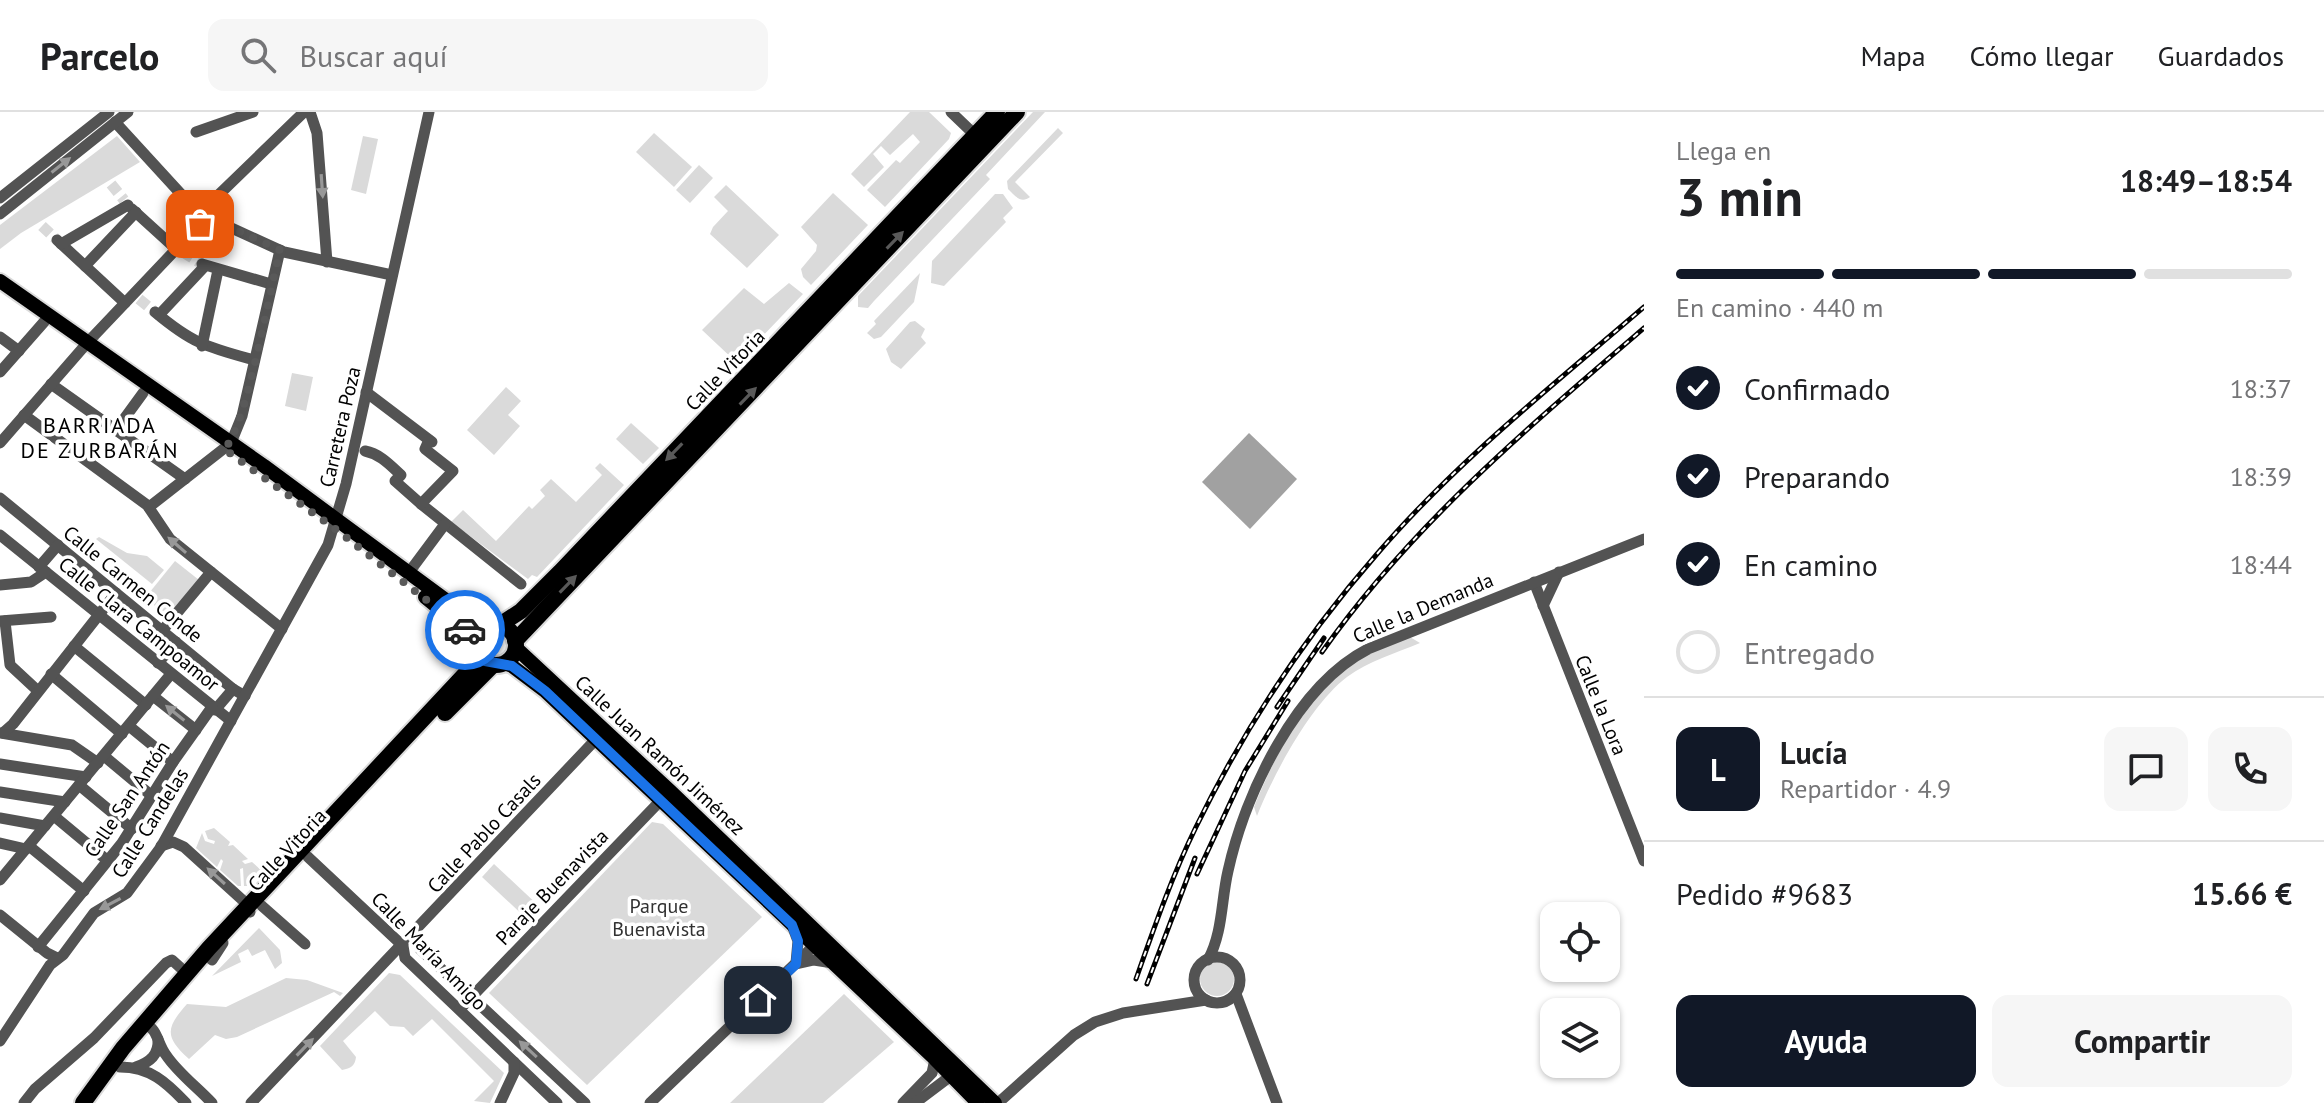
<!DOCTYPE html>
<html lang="es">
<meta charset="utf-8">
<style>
:root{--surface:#fff;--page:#f6f6f6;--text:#202124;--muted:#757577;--line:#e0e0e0;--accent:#111827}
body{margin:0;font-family:"PT Sans",sans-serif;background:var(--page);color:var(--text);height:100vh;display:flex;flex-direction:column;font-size:30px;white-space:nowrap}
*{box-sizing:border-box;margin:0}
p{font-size:26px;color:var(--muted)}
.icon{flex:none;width:44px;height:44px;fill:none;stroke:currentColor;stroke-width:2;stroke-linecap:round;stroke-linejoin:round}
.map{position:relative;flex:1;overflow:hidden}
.details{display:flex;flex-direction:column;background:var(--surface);width:680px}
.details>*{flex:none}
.buttons{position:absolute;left:1540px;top:790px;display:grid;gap:16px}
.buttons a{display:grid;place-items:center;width:80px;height:80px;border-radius:16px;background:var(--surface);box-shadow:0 2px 6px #0004;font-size:40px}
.pin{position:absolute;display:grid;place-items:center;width:68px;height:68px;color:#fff;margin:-34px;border-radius:16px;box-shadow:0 4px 12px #0006}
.courier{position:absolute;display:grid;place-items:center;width:80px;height:80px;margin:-40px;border:6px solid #1a73e8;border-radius:50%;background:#fff;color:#222;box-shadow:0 2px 10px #0007}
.headline em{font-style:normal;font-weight:800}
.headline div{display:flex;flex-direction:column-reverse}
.headline{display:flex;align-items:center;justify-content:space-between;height:136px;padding:0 32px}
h1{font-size:52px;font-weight:800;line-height:60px}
.bar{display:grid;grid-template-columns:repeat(4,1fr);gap:12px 8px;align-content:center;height:96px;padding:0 32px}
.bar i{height:10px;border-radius:6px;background:var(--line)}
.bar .selected{background:var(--accent)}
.bar p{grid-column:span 4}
.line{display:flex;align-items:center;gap:20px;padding:0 32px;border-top:2px solid var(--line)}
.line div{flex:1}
.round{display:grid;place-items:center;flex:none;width:84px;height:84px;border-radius:16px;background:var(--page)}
ol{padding:0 32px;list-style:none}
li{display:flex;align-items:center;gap:24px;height:88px}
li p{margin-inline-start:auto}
li .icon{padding:8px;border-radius:50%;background:var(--accent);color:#fff;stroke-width:4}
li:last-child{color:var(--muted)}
li i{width:44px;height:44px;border:4px solid var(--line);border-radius:50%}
.button{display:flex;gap:16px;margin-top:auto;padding:16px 32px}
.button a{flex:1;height:92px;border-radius:16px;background:var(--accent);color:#fff;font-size:32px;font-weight:800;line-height:92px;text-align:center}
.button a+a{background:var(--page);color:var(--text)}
header{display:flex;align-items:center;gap:48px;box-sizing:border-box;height:112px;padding:0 40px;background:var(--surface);border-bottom:2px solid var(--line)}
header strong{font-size:38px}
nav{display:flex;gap:44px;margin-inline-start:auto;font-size:28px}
.search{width:560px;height:72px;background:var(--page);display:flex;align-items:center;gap:20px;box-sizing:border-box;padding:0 28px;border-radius:16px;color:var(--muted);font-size:30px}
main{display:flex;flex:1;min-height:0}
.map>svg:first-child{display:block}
</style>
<header>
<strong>Parcelo</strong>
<div class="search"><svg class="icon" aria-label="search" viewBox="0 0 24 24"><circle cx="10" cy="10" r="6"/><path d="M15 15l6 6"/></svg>Buscar aquí</div>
<nav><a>Mapa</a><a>Cómo llegar</a><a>Guardados</a></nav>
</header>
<main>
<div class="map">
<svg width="1644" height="991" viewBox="0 0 1644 991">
<rect width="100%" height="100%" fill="#fff"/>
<!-- green -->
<g fill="#dadada">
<polygon points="910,0 929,0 951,21 949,27 885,95 867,78 896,48 900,51 920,30 913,22 890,43 881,34 873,42 884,55 864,75 851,62"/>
<polygon points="1033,0 1045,0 986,63 990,67 874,189 868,196 858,195 858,184"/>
<path d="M1058,16L1063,21L1015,70L1030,85C1021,92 1015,84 1008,77L1007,69Z"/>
<polygon points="654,21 692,55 674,75 636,40"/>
<polygon points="117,24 140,50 21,121 0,137 0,113"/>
<polygon points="363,24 378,27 366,82 351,78"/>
<polygon points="699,53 713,66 690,91 676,78"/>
<polygon points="726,73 779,123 747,156 710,122 713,115 728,99 714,85"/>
<polygon points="833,81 868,113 811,173 803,165 801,157 816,139 817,133 801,115"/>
<polygon points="995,82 1003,82 1013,96 1003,106 1006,110 944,174 931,171 932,149"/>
<polygon points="920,161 914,190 881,225 874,227 867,221 876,212 874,209"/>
<polygon points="789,171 803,182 732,256 731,254 735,249 702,218 744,176 764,192"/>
<polygon points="915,209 925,217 921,225 926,231 901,257 891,250 886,237 910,210"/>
<polygon points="292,261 313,265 306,299 285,294"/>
<polygon points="506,275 521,289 508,303 520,314 494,343 467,318"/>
<polygon points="631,311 659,336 643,352 616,327"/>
<polygon points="600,351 624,373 537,465 532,463 528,467 451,410 463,398 496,429 529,394 532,397 545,384 540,378 551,367 576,390 602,363 595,356"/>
<polygon points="99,425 127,441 147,444 164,458 152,472 96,427"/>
<polygon points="175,449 199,468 169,505 145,486"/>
<path d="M1410,525L1420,531C1396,541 1369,549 1347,565C1311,592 1273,663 1257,704L1254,695C1277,638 1312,571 1370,541C1383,535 1397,530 1410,525Z"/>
<polygon points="652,710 663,712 762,805 587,973 489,881"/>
<polygon points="214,716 230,730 228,734 233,733 248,747 242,749 245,752 252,750 262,759 248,774 244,774 243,756 240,757 241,774 238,774 220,758 223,749 221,747 217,755 196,736 202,721 205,729 214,732 215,729 208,727 205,719"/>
<polygon points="494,752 541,796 529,809 482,765"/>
<polygon points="259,816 280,838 282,851 275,857 265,838 252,844 248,837 238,842 241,850 212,864"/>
<circle cx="1217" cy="867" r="17"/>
<path d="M389,861L400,863L504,961L490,991L474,989L494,969L432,907L413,924L404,915L390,914L375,899L343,929L356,945C355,954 351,956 342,958L320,934Z"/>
<path d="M286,866L307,868L343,881L340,884L334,880L237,925L226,927L215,923L189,947C164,924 166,916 187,892L226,895Z"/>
<polygon points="844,882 894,930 823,991 730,991"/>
</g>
<!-- water -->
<polygon fill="#a1a1a1" points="1249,321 1297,367 1250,417 1202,370"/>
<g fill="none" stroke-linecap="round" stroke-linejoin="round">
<!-- minor-tunnel -->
<g stroke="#d9d9d9" stroke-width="11" stroke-dasharray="11 5.5" stroke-linecap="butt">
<polyline points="111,72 124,88"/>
<polyline points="42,114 57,128"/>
<polyline points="183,140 202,152"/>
<polyline points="139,187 155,200"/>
</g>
<defs>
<g id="major">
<polyline points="0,169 264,354 466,503 488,515"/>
<polyline points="425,485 462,515 476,534"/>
<polyline points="516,536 670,679 995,991"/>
<polyline points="504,551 512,554 545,579 935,947 978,991"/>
</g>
<g id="highway">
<circle cx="496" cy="533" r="20"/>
<polyline points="498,514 521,499 560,460 997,0"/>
<polyline points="515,529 1017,0"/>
<polyline points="445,601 493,553"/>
<polyline points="83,991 123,936 209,836 467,560 479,543"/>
</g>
</defs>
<!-- major casing -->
<use href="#major" stroke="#dbdbdb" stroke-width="18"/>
<!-- highway casing -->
<use href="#highway" stroke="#dbdbdb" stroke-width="20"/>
<!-- minor -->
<g stroke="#535353" stroke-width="11">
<polyline points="310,0 317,21 327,150"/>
<polyline points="951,0 975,23 976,28"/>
<polyline points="115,10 191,93 198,97 205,96"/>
<polyline points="196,20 253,0"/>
<polyline points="0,86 109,0"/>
<polyline points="132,97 176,137"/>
<polyline points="0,102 128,0"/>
<polyline points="207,108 214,108 284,140 392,163"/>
<polyline points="207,108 205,96 304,0"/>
<polyline points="57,128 125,191"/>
<polyline points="61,132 128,93"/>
<polyline points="202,152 271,172"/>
<polyline points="85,154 136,100"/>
<path d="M155,200C193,232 207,235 254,248"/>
<polyline points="159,203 205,154"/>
<polyline points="0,225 19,239"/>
<polyline points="202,234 218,158"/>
<polyline points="0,260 44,210"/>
<polyline points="51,272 185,367"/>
<polyline points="366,280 432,330"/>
<polyline points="24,303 147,393 170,427 282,517"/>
<polyline points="116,318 143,281"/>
<polyline points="0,331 88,230 200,112 207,108"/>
<path d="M365,339C380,342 389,352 401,363L395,369L421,392L521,472"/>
<polyline points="0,386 233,577 245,584"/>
<polyline points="421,392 453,359 425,337 429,328"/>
<polyline points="149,395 231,331 242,304 280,138"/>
<polyline points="0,423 231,609"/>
<polyline points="39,455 58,433"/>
<polyline points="413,455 445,412"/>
<polyline points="1534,470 1644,749"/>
<polyline points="0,473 31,470 46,460"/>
<polyline points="1543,494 1559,460"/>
<polyline points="0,509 51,505"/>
<polyline points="5,509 10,553 38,579"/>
<polyline points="162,519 211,460"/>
<polyline points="74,534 146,593"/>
<polyline points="158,551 176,530"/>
<polyline points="51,562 122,622"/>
<polyline points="153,584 196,618"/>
<polyline points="215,598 233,577"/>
<polyline points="129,614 173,650"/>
<polyline points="1,621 72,633 98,651"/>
<polyline points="3,621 13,612 116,481"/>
<polyline points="104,644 152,684"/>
<polyline points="0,652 86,665"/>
<polyline points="79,673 132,717"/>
<polyline points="0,680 65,690"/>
<polyline points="54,704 108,749"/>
<polyline points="0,706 45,714"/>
<polyline points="0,731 26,737"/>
<polyline points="29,734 84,779"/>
<polyline points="161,734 173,730 184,735 248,793 250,800"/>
<polyline points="308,745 403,834 405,846 557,991"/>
<polyline points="0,768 171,562"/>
<polyline points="262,794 305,832"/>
<polyline points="0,803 47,841 57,846"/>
<polyline points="792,813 798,829 796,851"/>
<polyline points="415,821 420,837 585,991"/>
<polyline points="38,835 122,731 173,650 212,595"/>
<circle cx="1217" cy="868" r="23"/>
<polyline points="212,848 223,831"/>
<path d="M1208,848C1223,820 1221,789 1228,759C1245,682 1296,574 1368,537L1644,427"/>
<polyline points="796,852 814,848 833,851"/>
<polyline points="1236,882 1277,991"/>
<polyline points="460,897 664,685"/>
<path d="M144,911C158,917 157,931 166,943C178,961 197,975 212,991"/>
<polyline points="0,929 50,853 63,843 94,801 127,781 161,735 328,433 346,372 429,0"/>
<path d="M120,955C150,955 166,970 186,991"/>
<path d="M136,955C150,950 159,943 158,927"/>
<polyline points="24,991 35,977 94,926 166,851 172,848 183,858"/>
<polyline points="251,991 600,623"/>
<polyline points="500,991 514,961 514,950"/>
<polyline points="650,991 820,828"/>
<polyline points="903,991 932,961 935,947"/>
<polyline points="915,991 952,963 956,964"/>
<polyline points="998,991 1074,923 1095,910 1123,901 1206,888"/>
</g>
<!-- major -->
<use href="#major" stroke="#000" stroke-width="14"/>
<!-- highway -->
<use href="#highway" stroke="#000" stroke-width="16"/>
<defs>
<g id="rail">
<path d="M1322,540C1411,414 1527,316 1644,216"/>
<polyline points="1277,595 1324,526"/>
<polyline points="1197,762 1245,659 1288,589"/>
<path d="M1136,867C1154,816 1172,764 1196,715C1244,617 1305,524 1377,442C1456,350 1552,274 1644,195"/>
<polyline points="1147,872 1195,746"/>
</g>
</defs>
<!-- rail casing -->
<use href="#rail" stroke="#000" stroke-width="5"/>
<!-- rail -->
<use href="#rail" stroke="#fff" stroke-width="2" stroke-dasharray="6" stroke-linecap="butt"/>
</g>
<!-- one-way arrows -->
<defs><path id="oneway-solid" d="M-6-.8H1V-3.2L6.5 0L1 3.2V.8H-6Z" transform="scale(2)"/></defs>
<g fill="#989898">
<use href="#oneway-solid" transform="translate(61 53) rotate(-38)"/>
<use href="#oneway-solid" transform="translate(322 74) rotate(86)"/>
<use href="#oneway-solid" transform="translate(177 433) rotate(-139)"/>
<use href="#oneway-solid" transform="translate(175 601) rotate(-141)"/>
<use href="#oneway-solid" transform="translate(216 764) rotate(-138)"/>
<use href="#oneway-solid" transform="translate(110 792) rotate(152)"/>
<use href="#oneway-solid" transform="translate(305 935) rotate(-46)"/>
<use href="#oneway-solid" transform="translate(528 937) rotate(-137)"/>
</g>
<g fill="#595959">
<use href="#oneway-solid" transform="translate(895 128) rotate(-46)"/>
<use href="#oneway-solid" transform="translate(748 284) rotate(-46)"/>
<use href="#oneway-solid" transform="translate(674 340) rotate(134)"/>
<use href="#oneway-solid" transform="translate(568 472) rotate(-46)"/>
</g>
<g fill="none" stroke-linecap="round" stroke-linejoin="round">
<!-- done -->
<path stroke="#595959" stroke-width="8" stroke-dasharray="0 14.4" d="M200,112L214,108L280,138C271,174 245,320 224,337L334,416L465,518"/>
<!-- route -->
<polyline stroke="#1a73e8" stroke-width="10" points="465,518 485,549 512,554 545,579 792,813 798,829 796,852 758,888"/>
</g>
<g text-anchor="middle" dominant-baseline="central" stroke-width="7" stroke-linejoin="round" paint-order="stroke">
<!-- street labels -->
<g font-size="20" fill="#000" stroke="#fff">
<text transform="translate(725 258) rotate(-46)">Calle Vitoria</text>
<text transform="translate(340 315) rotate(-77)">Carretera Poza</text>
<text transform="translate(133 472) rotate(39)">Calle Carmen Conde</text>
<text transform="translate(1423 496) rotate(-23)">Calle la Demanda</text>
<text transform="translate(139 512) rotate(39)">Calle Clara Campoamor</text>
<text transform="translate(1601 593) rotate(68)">Calle la Lora</text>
<text transform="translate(660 643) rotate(43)">Calle Juan Ramón Jiménez</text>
<text transform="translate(127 687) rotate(-56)">Calle San Antón</text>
<text transform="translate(150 711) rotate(-58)">Calle Candelas</text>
<text transform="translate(484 721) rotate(-47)">Calle Pablo Casals</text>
<text transform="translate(287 738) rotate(-47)">Calle Vitoria</text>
<text transform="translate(552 775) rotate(-46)">Paraje Buenavista</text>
<text transform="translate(429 839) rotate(46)">Calle María Amigo</text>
</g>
<!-- park labels -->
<g font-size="20" fill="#313131" stroke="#fff">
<text x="659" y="794">Parque<tspan x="659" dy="23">Buenavista</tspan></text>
</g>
<!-- neighbourhood labels -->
<g font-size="22" letter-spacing="2" fill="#000" stroke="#fff">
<text x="100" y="313">BARRIADA<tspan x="100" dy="25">DE ZURBARÁN</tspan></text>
</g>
</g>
</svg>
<div class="buttons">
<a><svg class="icon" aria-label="locate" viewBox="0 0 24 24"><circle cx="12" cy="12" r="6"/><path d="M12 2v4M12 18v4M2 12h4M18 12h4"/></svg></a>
<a><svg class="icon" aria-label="layers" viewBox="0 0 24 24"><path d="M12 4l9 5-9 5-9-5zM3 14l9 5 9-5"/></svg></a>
</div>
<div class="pin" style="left:200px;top:112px;background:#ea580c"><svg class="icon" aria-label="bag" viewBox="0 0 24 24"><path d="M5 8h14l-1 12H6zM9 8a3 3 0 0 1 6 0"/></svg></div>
<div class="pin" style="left:758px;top:888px;background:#1f2937"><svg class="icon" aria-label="home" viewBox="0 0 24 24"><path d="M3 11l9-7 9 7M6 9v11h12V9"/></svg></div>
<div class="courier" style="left:465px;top:518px"><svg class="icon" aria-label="car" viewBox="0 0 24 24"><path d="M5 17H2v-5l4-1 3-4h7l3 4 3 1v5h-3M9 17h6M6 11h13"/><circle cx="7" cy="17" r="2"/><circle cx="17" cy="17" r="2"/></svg></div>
</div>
<section class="details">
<div class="headline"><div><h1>3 min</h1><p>Llega en</p></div><em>18:49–18:54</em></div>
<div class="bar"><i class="selected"></i><i class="selected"></i><i class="selected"></i><i></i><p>En camino · 440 m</p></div>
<ol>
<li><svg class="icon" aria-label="check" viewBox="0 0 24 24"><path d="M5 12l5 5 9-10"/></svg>Confirmado<p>18:37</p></li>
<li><svg class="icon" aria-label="check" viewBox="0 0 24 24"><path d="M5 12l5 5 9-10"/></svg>Preparando<p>18:39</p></li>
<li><svg class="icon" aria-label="check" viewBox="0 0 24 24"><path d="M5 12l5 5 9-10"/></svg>En camino<p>18:44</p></li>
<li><i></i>Entregado</li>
</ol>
<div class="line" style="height:144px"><b class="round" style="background:var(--accent);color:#fff">L</b><div><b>Lucía</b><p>Repartidor · 4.9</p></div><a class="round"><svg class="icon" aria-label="chat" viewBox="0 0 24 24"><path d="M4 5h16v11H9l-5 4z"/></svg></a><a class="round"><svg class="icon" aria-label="phone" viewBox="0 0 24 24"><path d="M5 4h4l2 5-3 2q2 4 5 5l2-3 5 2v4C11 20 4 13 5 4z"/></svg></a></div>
<div class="line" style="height:104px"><div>Pedido #9683</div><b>15.66 €</b></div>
<div class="button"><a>Ayuda</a><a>Compartir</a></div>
</section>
</main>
